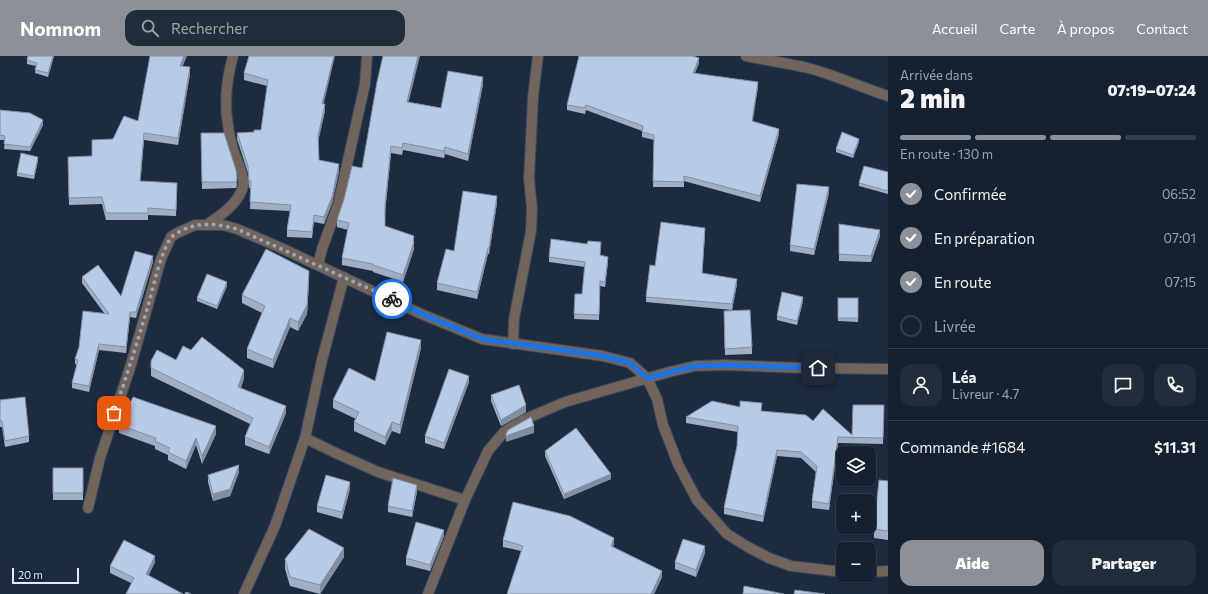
<!DOCTYPE html>
<html lang="fr">
<meta charset="utf-8">
<style>
:root{--surface:#152030;--page:#222d3c;--text:#f1f3f6;--muted:#9da3ab;--line:#343e4c;--accent:#8c9099}
body{margin:0;font-family:Commissioner,sans-serif;background:var(--page);color:var(--text);height:100vh;display:flex;flex-direction:column;font-size:15px;white-space:nowrap}
*{box-sizing:border-box;margin:0}
p{font-size:13px;color:var(--muted)}
.icon{flex:none;width:22px;height:22px;fill:none;stroke:currentColor;stroke-width:2;stroke-linecap:round;stroke-linejoin:round}
.map{position:relative;flex:1;overflow:hidden}
.panel{display:flex;flex-direction:column;background:var(--surface);width:320px}
.panel>*{flex:none}
.buttons{position:absolute;left:836px;top:390px;display:grid;gap:8px}
.buttons a{display:grid;place-items:center;width:40px;height:40px;border-radius:8px;background:var(--surface);box-shadow:0 1px 3px #0004,0 0 0 1px var(--line);font-size:20px}
.scale{position:absolute;left:12px;bottom:10px;width:67px;box-sizing:border-box;padding-left:4px;border:2px solid #dfe9f7;border-top:0;font-size:11px;line-height:14px;white-space:nowrap;color:#dfe9f7;-webkit-text-stroke:3px #132135;paint-order:stroke}
.pin{position:absolute;display:grid;place-items:center;width:34px;height:34px;color:#fff;margin:-17px;border-radius:8px;box-shadow:0 2px 6px #0006}
.courier{position:absolute;display:grid;place-items:center;width:40px;height:40px;margin:-20px;border:3px solid #1a73e8;border-radius:50%;background:#fff;color:#222;box-shadow:0 1px 5px #0007}
.overview em{font-style:normal;font-weight:800}
.overview div{display:flex;flex-direction:column-reverse}
.overview{display:flex;align-items:center;justify-content:space-between;height:68px;padding:0 12px}
h1{font-size:26px;font-weight:800;line-height:30px}
.bar{display:grid;grid-template-columns:repeat(4,1fr);gap:6px 4px;align-content:center;height:48px;padding:0 12px}
.bar i{height:5px;border-radius:3px;background:var(--line)}
.bar .selected{background:var(--accent)}
.bar p{grid-column:span 4}
.line{display:flex;align-items:center;gap:10px;padding:0 12px;border-top:1px solid var(--line)}
.line div{flex:1}
.round{display:grid;place-items:center;flex:none;width:42px;height:42px;border-radius:12px;background:var(--page)}
ol{padding:0 12px;list-style:none}
li{display:flex;align-items:center;gap:12px;height:44px}
li p{margin-inline-start:auto}
li .icon{padding:4px;border-radius:50%;background:var(--accent);color:#fff;stroke-width:4}
li:last-child{color:var(--muted)}
li i{width:22px;height:22px;border:2px solid var(--line);border-radius:50%}
.button{display:flex;gap:8px;margin-top:auto;padding:8px 12px}
.button a{flex:1;height:46px;border-radius:12px;background:var(--accent);color:#fff;font-size:16px;font-weight:800;line-height:46px;text-align:center}
.button a+a{background:var(--page);color:var(--text)}
header{display:flex;align-items:center;gap:24px;box-sizing:border-box;height:56px;padding:0 20px;background:var(--accent);color:#fff}
header strong{font-size:19px}
nav{display:flex;gap:22px;margin-inline-start:auto;font-size:14px}
.search{width:280px;height:36px;background:var(--page);display:flex;align-items:center;gap:10px;box-sizing:border-box;padding:0 14px;border-radius:12px;color:var(--muted);font-size:15px}
main{display:flex;flex:1;min-height:0}
.map>svg:first-child{display:block}
</style>
<header>
<strong>Nomnom</strong>
<div class="search"><svg class="icon" aria-label="search" viewBox="0 0 24 24"><circle cx="10" cy="10" r="6"/><path d="M15 15l6 6"/></svg>Rechercher</div>
<nav><a>Accueil</a><a>Carte</a><a>À propos</a><a>Contact</a></nav>
</header>
<main>
<div class="map">
<svg width="888" height="538" viewBox="0 0 888 538">
<rect width="100%" height="100%" fill="#1c2b40"/>
<g fill="none" stroke-linecap="round" stroke-linejoin="round">
<defs>
<g id="minor">
<path d="M746,0C765,4 785,7 804,11C833,18 860,31 888,40"/>
<path d="M208,168C221,159 235,150 242,134C247,122 236,105 233,93C231,86 229,77 228,69C224,47 227,22 233,0"/>
<polyline points="318,209 322,193 338,149 365,28 367,0"/>
<polyline points="513,288 514,263 531,175 532,152 529,123 533,41 538,0"/>
<polyline points="305,382 338,398 378,416 465,444"/>
<polyline points="88,452 100,402 130,312 161,203 171,181 177,177 195,169 223,169 237,173 279,191 419,257 482,283 603,300 630,307 647,322 657,343 663,369 678,408 697,444 727,478 748,491 769,502 791,510 843,516"/>
<polyline points="869,516 888,515"/>
<polyline points="244,538 275,470 305,382 322,304 344,221"/>
<polyline points="428,538 465,444 488,395 504,376 523,364 565,346 669,316 695,310 725,309 804,312 888,313"/>
</g>
</defs>
<!-- minor casing -->
<use href="#minor" stroke="#37465a" stroke-width="12"/>
<!-- minor -->
<use href="#minor" stroke="#70645c" stroke-width="10"/>
</g>
<!-- wall -->
<g fill="#9eafc6">
<polygon points="28,0 54,0 48,21 35,17 36,10 27,8 27,4"/>
<polygon points="249,0 323,48 325,55 318,85 319,104 339,115 332,147 324,168 314,166 312,182 287,181 287,174 290,155 250,153 251,132 249,132 248,117 237,83 237,77 254,76 261,74 267,30 244,24 244,17"/>
<polygon points="699,7 695,17 758,31 752,66 779,78 760,146 684,125 684,131 653,131 654,84 642,81 642,75 586,54 585,58 567,54 567,49"/>
<polygon points="183,10 190,18 178,89 144,84 140,125 177,134 176,160 148,159 148,164 106,164 102,148 69,149 68,101 92,100 113,83 138,65"/>
<polygon points="483,28 468,105 445,98 444,102 403,94 402,99 391,97 385,157 385,170 414,180 414,193 403,226 373,216 373,215 342,209 342,202 348,174 337,171 337,164 362,112 409,46 441,52"/>
<polygon points="0,54 43,69 30,95 4,93 5,84 0,84"/>
<polygon points="201,77 224,77 237,129 236,132 202,133"/>
<polygon points="859,86 853,102 836,96 836,93"/>
<polygon points="38,104 34,123 17,120 17,117"/>
<polygon points="888,116 888,138 859,130 859,127"/>
<polygon points="829,137 814,199 790,195 790,189"/>
<polygon points="497,147 489,198 488,198 477,243 437,234 437,227 454,195"/>
<polygon points="839,168 880,180 871,206 839,205"/>
<polygon points="705,177 702,217 737,228 732,254 646,246 646,241 655,210"/>
<polygon points="600,199 608,206 605,231 600,230 599,264 574,263 575,238 582,238 585,211 549,206 549,201"/>
<polygon points="153,206 136,262 130,261 126,297 99,294 89,336 72,332 72,327 77,309 75,308 75,303 104,257 82,227 82,221 121,240"/>
<polygon points="309,224 307,258 298,275 290,271 273,312 247,302 247,293 262,257 242,247 242,239"/>
<polygon points="227,230 217,253 197,245 197,242"/>
<polygon points="838,242 858,242 858,266 838,265"/>
<polygon points="803,245 797,269 777,264 777,260"/>
<polygon points="724,262 752,291 752,298 725,299"/>
<polygon points="421,292 400,378 392,375 385,389 354,375 354,366 356,363 333,352 333,344 375,325"/>
<polygon points="176,304 244,322 241,332 286,357 269,398 245,389 245,381 250,368 151,320 151,305"/>
<polygon points="469,326 444,393 425,387 425,380"/>
<polygon points="491,339 526,356 501,370 491,345"/>
<polygon points="0,344 29,380 29,386 5,391 2,371 0,371"/>
<polygon points="884,349 883,388 838,387 829,454 812,452 812,445 816,416 801,402 777,400 763,466 724,458 724,452 737,390 738,376 686,367 686,361 761,355 813,365 852,379"/>
<polygon points="119,369 216,378 202,408 196,389 186,413 168,404 168,399 155,393 155,390 119,377"/>
<polygon points="545,395 611,423 564,443 545,400"/>
<rect x="53" y="412" width="30" height="32"/>
<polygon points="239,416 230,440 213,445 208,426 208,419"/>
<polygon points="888,425 888,484 874,482 874,473"/>
<polygon points="350,433 342,463 317,456 317,450"/>
<polygon points="417,436 412,461 388,456 388,450"/>
<polygon points="444,480 430,515 406,509 406,502"/>
<polygon points="503,484 614,488 613,491 662,521 654,538 507,538 521,495 503,491"/>
<polygon points="705,497 696,521 675,513 675,506"/>
<polygon points="344,501 320,538 290,530 285,513 285,503"/>
<polygon points="155,506 148,520 131,527 110,517 110,510"/>
</g>
<!-- shaded-wall -->
<g fill="#818ea1">
<polygon points="53,0 54,0 48,21 48,17"/>
<polygon points="184,0 187,0 180,17 180,10"/>
<polygon points="334,0 335,0 322,55 322,48"/>
<polygon points="418,0 420,0 407,53 407,46"/>
<polygon points="699,2 699,7 693,22 693,17"/>
<polygon points="190,11 190,18 178,89 178,82"/>
<polygon points="483,21 483,28 468,105 468,98"/>
<polygon points="758,26 758,31 752,71 752,65"/>
<polygon points="325,48 325,55 318,86 318,80"/>
<polygon points="43,64 43,69 30,95 30,91"/>
<polygon points="779,73 779,78 760,146 760,140"/>
<polygon points="144,77 144,84 140,132 140,125"/>
<polygon points="859,83 859,86 853,102 853,99"/>
<polygon points="391,90 391,97 385,157 385,150"/>
<polygon points="445,91 445,98 444,102 444,95"/>
<polygon points="38,101 38,104 34,123 34,120"/>
<polygon points="339,108 339,115 332,147 324,168 324,161"/>
<polygon points="237,122 237,129 236,132 236,126"/>
<polygon points="829,131 829,137 814,199 814,193"/>
<polygon points="497,140 497,147 489,198 489,192"/>
<polygon points="705,172 705,177 702,223 702,217"/>
<polygon points="880,174 880,180 871,206 871,200"/>
<polygon points="414,180 414,193 403,226 403,219"/>
<polygon points="488,192 488,198 477,243 477,236"/>
<polygon points="153,200 153,206 136,262 136,256"/>
<polygon points="608,201 608,206 605,231 605,226"/>
<polygon points="309,215 309,224 307,258 298,275 298,266"/>
<polygon points="737,223 737,228 732,254 732,248"/>
<polygon points="227,226 227,230 217,253 217,250"/>
<polygon points="803,241 803,245 797,269 797,265"/>
<polygon points="130,256 130,261 126,297 126,291"/>
<polygon points="290,262 290,271 273,312 273,304"/>
<polygon points="421,284 421,292 400,378 400,369"/>
<polygon points="99,288 99,294 89,336 89,330"/>
<polygon points="244,314 244,322 238,338 238,331"/>
<polygon points="469,320 469,326 444,393 444,387"/>
<polygon points="526,349 526,356 501,370 501,364"/>
<polygon points="286,350 286,357 269,398 269,391"/>
<polygon points="392,366 392,375 385,389 385,381"/>
<polygon points="216,370 216,378 202,408 202,400"/>
<polygon points="534,370 534,377 506,386 506,380"/>
<polygon points="838,381 838,387 829,454 829,448"/>
<polygon points="196,382 196,389 186,413 186,405"/>
<polygon points="777,394 777,400 763,466 763,460"/>
<polygon points="239,409 239,416 230,440 213,445 213,438"/>
<polygon points="611,418 611,423 564,443 564,438"/>
<polygon points="350,426 350,433 342,463 342,456"/>
<polygon points="417,429 417,436 412,461 412,455"/>
<polygon points="444,474 444,480 430,515 430,509"/>
<polygon points="614,482 614,488 611,496 611,490"/>
<polygon points="705,490 705,497 696,521 696,514"/>
<polygon points="344,492 344,501 320,538 320,529"/>
<polygon points="155,500 155,506 146,525 146,518"/>
<polygon points="662,515 662,521 654,538 651,538"/>
</g>
<!-- building -->
<g fill="#b8cbe6" stroke="#818ea1">
<polygon points="28,0 53,0 48,17 35,14 37,7 27,4"/>
<polygon points="150,0 184,0 180,10 190,11 178,82 144,77 140,125 177,127 176,154 148,152 148,157 106,157 102,141 69,142 68,101 92,100 92,84 113,83 124,60 138,65"/>
<polygon points="249,0 334,0 322,48 325,48 318,80 319,104 339,108 332,141 324,161 314,159 312,176 287,174 291,149 250,146 251,125 249,125 248,110 237,77 254,76 254,74 261,74 268,24 244,17"/>
<polygon points="383,0 418,0 407,46 441,52 448,15 483,21 468,98 445,91 444,95 403,87 402,92 391,90 385,150 385,170 414,180 413,185 414,186 403,219 373,209 373,208 342,202 349,167 337,164 344,143 352,110 362,112 377,26"/>
<polygon points="579,0 693,0 699,2 693,17 758,26 752,65 779,73 760,140 684,120 684,126 653,125 654,79 642,76 643,70 586,49 585,52 567,49"/>
<polygon points="0,54 30,57 43,64 30,91 4,88 5,80 0,79"/>
<polygon points="842,76 859,83 853,99 836,93"/>
<polygon points="201,77 224,77 236,114 237,122 236,126 202,126"/>
<polygon points="21,97 38,101 34,120 17,117"/>
<polygon points="864,110 888,116 888,135 859,127"/>
<polygon points="797,128 829,131 814,193 790,189"/>
<polygon points="463,135 497,140 489,192 488,192 477,236 437,227 446,193 454,195"/>
<polygon points="661,166 705,172 702,217 737,223 732,248 646,241 650,209 655,210"/>
<polygon points="839,168 880,174 871,200 839,198"/>
<polygon points="551,183 587,188 588,185 601,186 600,199 608,201 605,226 600,225 599,259 574,258 575,238 582,238 585,206 549,201"/>
<polygon points="266,193 309,215 307,249 298,266 290,262 273,304 247,293 265,250 242,239"/>
<polygon points="135,195 153,200 136,256 130,256 126,291 99,288 89,330 72,327 78,304 75,303 79,291 83,255 109,258 82,221 98,209 121,240"/>
<polygon points="207,218 227,226 217,250 197,242"/>
<polygon points="782,236 803,241 797,265 777,260"/>
<rect x="838" y="242" width="20" height="20"/>
<polygon points="750,254 752,291 725,293 724,255"/>
<polygon points="387,276 421,284 400,369 392,366 385,381 354,366 359,356 333,344 349,312 375,325"/>
<polygon points="202,281 244,314 238,331 286,350 269,391 245,381 253,362 151,312 151,305 157,294 176,304 183,290 191,294"/>
<polygon points="449,313 469,320 444,387 425,380"/>
<polygon points="519,329 526,349 501,364 491,339"/>
<polygon points="25,341 29,380 5,385 2,365 0,365 0,344"/>
<polygon points="133,341 216,370 202,400 196,382 186,405 168,396 170,392 155,385 156,382 119,369"/>
<polygon points="712,345 740,351 740,345 762,347 761,355 806,359 813,365 823,353 852,379 853,349 884,349 883,382 838,381 829,448 812,445 817,410 801,396 777,394 763,460 724,452 737,390 738,370 686,361"/>
<polygon points="531,361 534,370 506,380 506,378 508,374"/>
<polygon points="576,372 611,418 564,438 545,395"/>
<polygon points="239,409 230,433 213,438 208,419"/>
<rect x="53" y="412" width="30" height="25"/>
<polygon points="326,419 350,426 342,456 317,450"/>
<polygon points="393,422 417,429 412,455 388,450"/>
<polygon points="879,424 888,425 888,475 874,473"/>
<polygon points="513,446 570,460 614,482 611,490 662,515 651,538 507,538 523,490 503,484"/>
<polygon points="416,466 444,474 430,509 406,502"/>
<polygon points="309,473 344,492 320,529 290,521 285,503"/>
<polygon points="683,483 705,490 696,514 675,506"/>
<polygon points="124,484 155,500 146,518 183,538 126,538 134,522 110,510"/>
<polygon points="744,530 784,538 743,538"/>
<polygon points="795,534 825,538 794,538"/>
<polygon points="186,536 191,538 185,538"/>
</g>
<g fill="none" stroke-linecap="round" stroke-linejoin="round">
<!-- done -->
<path stroke="#9ba6b7" stroke-width="4" stroke-dasharray="0 7.2" d="M114,357C127,319 139,281 150,243C154,227 162,193 171,182C173,179 177,177 181,175C199,165 218,168 237,173L392,243"/>
<!-- route -->
<polyline stroke="#1a73e8" stroke-width="5" points="392,243 420,257 482,283 604,300 630,307 647,322 695,310 725,309 818,312"/>
</g>
</svg>
<div class="buttons">
<a><svg class="icon" aria-label="layers" viewBox="0 0 24 24"><path d="M12 4l9 5-9 5-9-5zM3 14l9 5 9-5"/></svg></a>
<a>+</a>
<a>−</a>
</div>
<div class="scale">20 m</div>
<div class="pin" style="left:114px;top:357px;background:#ea580c"><svg class="icon" aria-label="bag" viewBox="0 0 24 24"><path d="M5 8h14l-1 12H6zM9 8a3 3 0 0 1 6 0"/></svg></div>
<div class="pin" style="left:818px;top:312px;background:#1f2937"><svg class="icon" aria-label="home" viewBox="0 0 24 24"><path d="M3 11l9-7 9 7M6 9v11h12V9"/></svg></div>
<div class="courier" style="left:392px;top:243px"><svg class="icon" aria-label="bike" viewBox="0 0 24 24"><circle cx="6" cy="16" r="4"/><circle cx="18" cy="16" r="4"/><path d="M6 16l4-8h5l3 8M10 8l3 8H6M13 5h3"/></svg></div>
</div>
<section class="panel">
<div class="overview"><div><h1>2 min</h1><p>Arrivée dans</p></div><em>07:19–07:24</em></div>
<div class="bar"><i class="selected"></i><i class="selected"></i><i class="selected"></i><i></i><p>En route · 130 m</p></div>
<ol>
<li><svg class="icon" aria-label="check" viewBox="0 0 24 24"><path d="M5 12l5 5 9-10"/></svg>Confirmée<p>06:52</p></li>
<li><svg class="icon" aria-label="check" viewBox="0 0 24 24"><path d="M5 12l5 5 9-10"/></svg>En préparation<p>07:01</p></li>
<li><svg class="icon" aria-label="check" viewBox="0 0 24 24"><path d="M5 12l5 5 9-10"/></svg>En route<p>07:15</p></li>
<li><i></i>Livrée</li>
</ol>
<div class="line" style="height:72px"><a class="round"><svg class="icon" aria-label="person" viewBox="0 0 24 24"><circle cx="12" cy="8" r="4"/><path d="M4 21q1-7 8-7t8 7"/></svg></a><div><b>Léa</b><p>Livreur · 4.7</p></div><a class="round"><svg class="icon" aria-label="chat" viewBox="0 0 24 24"><path d="M4 5h16v11H9l-5 4z"/></svg></a><a class="round"><svg class="icon" aria-label="phone" viewBox="0 0 24 24"><path d="M5 4h4l2 5-3 2q2 4 5 5l2-3 5 2v4C11 20 4 13 5 4z"/></svg></a></div>
<div class="line" style="height:52px"><div>Commande #1684</div><b>$11.31</b></div>
<div class="button"><a>Aide</a><a>Partager</a></div>
</section>
</main>
